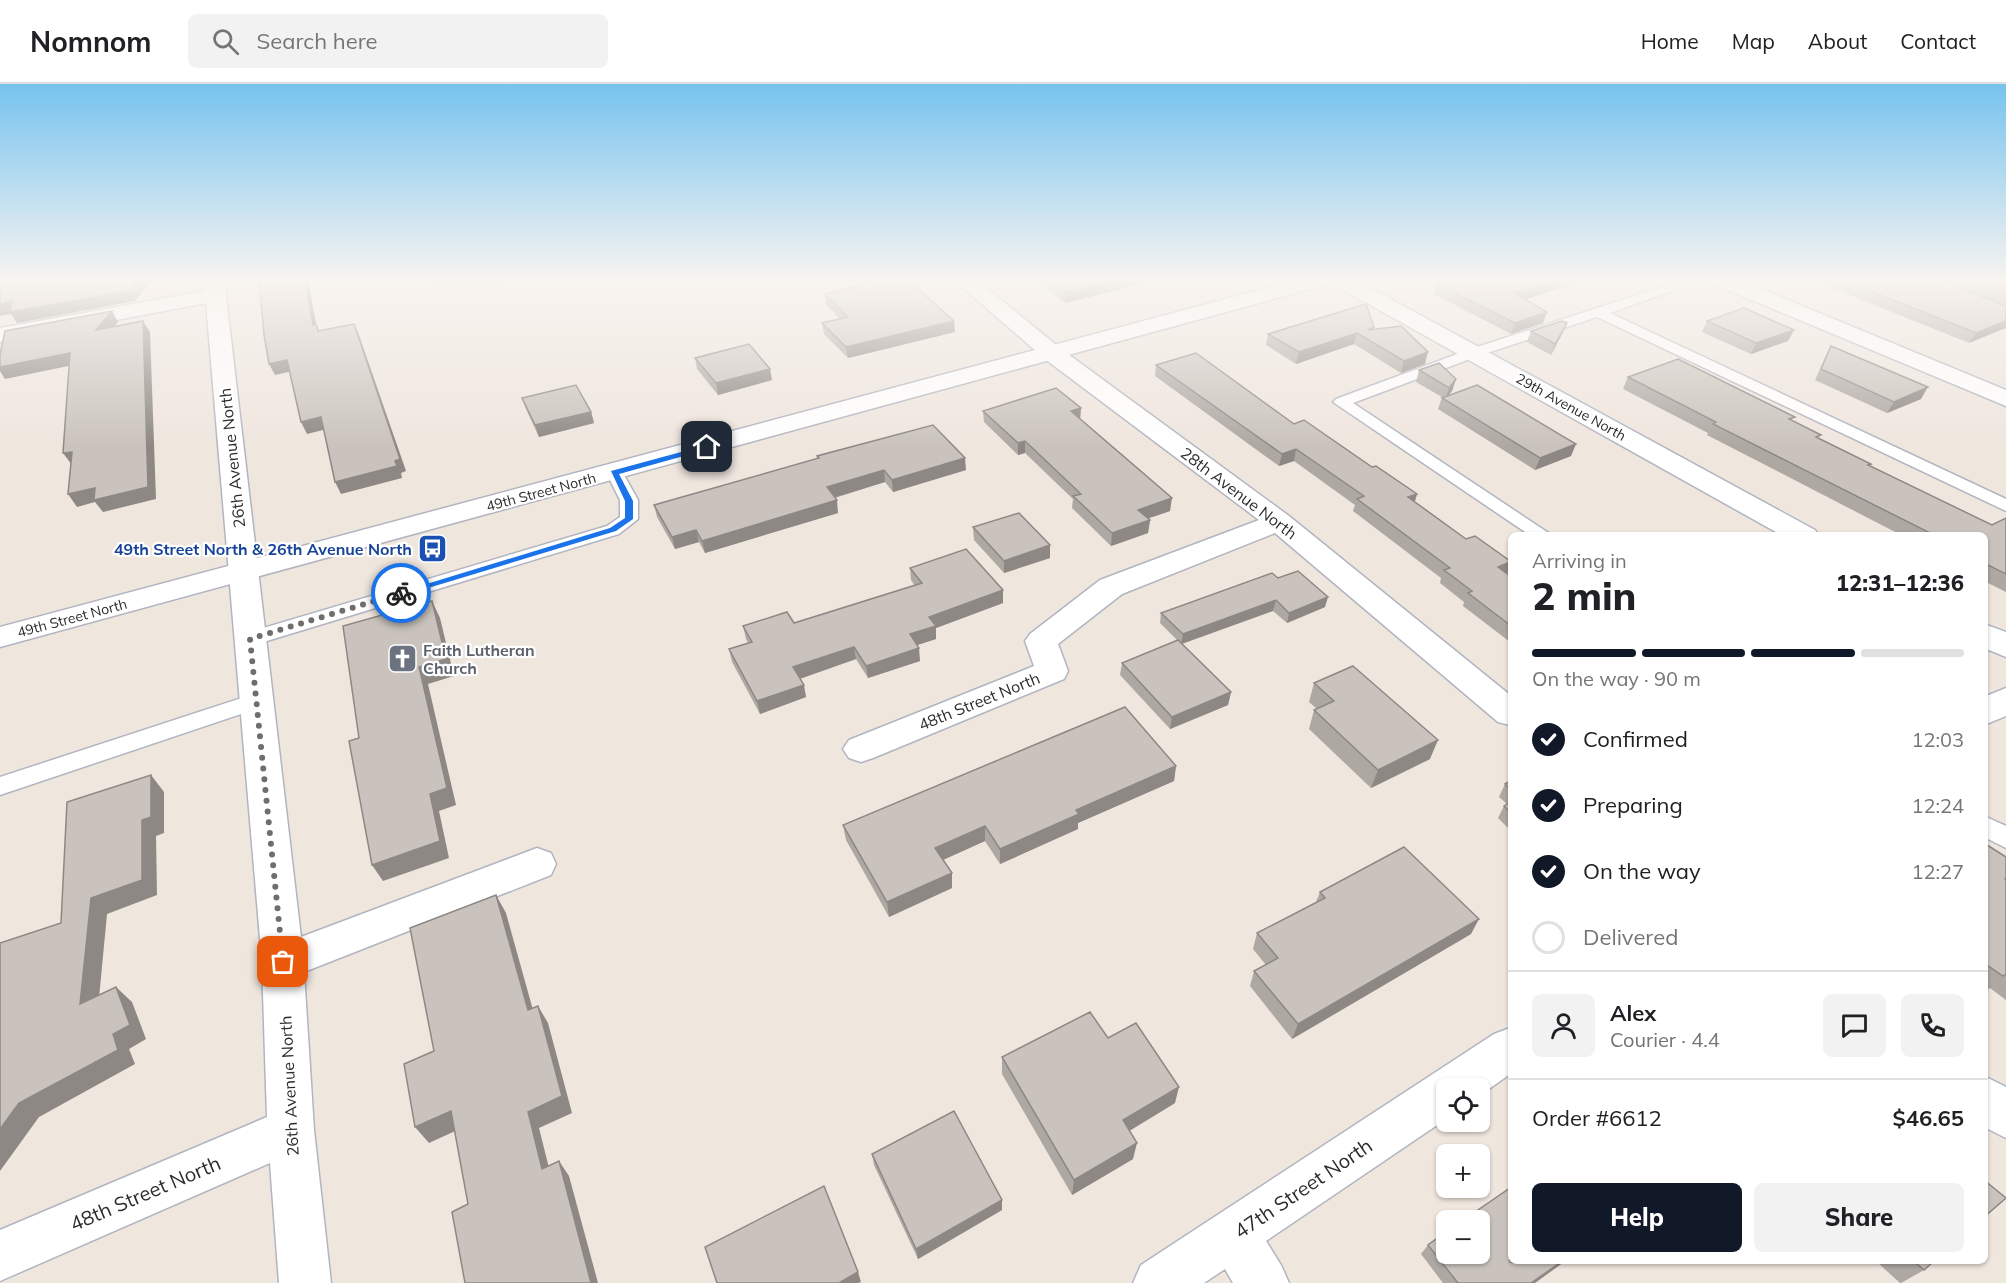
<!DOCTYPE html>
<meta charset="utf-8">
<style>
:root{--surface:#fff;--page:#f2f2f2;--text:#202124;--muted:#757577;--line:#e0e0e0;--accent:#111827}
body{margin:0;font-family:Mulish,sans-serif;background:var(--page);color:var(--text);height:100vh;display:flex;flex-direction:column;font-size:22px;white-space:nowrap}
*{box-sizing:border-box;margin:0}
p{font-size:20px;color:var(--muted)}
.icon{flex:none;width:33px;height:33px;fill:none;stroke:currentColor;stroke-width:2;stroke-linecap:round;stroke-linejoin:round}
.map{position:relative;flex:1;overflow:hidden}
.panel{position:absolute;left:1508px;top:448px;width:480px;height:732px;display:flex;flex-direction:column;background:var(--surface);border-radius:9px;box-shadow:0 2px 4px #0004}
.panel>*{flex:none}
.controls{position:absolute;left:1436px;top:994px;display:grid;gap:12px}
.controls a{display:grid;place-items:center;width:54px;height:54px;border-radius:9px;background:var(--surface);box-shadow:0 2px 4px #0004;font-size:30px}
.pin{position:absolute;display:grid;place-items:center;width:51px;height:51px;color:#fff;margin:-26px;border-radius:12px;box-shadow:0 3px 9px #0006}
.courier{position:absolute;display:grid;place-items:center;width:60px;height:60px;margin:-30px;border:4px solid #1a73e8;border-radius:50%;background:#fff;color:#222;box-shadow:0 2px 8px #0007}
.overview em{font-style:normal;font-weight:800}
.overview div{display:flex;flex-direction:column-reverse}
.overview{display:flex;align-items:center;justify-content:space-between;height:102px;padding:0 24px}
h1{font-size:39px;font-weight:800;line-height:45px}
.bar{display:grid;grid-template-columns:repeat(4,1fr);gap:9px 6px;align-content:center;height:72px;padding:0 24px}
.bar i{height:8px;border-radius:4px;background:var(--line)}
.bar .on{background:var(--accent)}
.bar p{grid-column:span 4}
.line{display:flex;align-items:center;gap:15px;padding:0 24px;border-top:2px solid var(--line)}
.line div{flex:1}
.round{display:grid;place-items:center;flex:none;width:63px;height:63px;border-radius:9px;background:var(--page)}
ol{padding:0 24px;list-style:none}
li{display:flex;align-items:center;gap:18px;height:66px}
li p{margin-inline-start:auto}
li .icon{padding:6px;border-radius:50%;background:var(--accent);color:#fff;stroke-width:4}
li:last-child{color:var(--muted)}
li i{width:33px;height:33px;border:3px solid var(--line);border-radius:50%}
.cta{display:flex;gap:12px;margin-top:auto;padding:12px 24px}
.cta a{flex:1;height:69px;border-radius:9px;background:var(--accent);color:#fff;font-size:24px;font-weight:800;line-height:69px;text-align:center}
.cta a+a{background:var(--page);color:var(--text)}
header{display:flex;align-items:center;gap:36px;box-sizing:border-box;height:84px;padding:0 30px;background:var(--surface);border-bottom:2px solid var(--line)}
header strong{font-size:28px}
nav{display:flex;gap:33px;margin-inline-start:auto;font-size:21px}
.search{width:420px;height:54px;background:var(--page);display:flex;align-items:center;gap:15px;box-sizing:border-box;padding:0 21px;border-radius:9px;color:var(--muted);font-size:22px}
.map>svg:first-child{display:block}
</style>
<header>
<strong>Nomnom</strong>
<div class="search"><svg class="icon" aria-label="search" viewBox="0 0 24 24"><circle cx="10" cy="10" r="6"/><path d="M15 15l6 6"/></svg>Search here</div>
<nav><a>Home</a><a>Map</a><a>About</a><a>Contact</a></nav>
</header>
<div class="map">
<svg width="2006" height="1199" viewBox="0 0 2006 1199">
<rect width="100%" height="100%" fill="#efe6de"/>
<!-- water -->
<path fill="#6bd9f6" d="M405,195H530C489,205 447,202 405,195Z"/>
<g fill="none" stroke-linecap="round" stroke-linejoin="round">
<defs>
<g id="lane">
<polygon points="1686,195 1706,195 1610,229 2006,415 2006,427 1597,233 1478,272 1353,319 1553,452 1531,452 1333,318 1336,315 1468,266"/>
<polygon points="614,383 620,384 638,416 638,435 619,450 257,560 250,562 243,560 240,555 243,550 607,442 620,433 620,416 606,388"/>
<polygon points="257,609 265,612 268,617 265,622 0,711 0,693"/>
<polygon points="1984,732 2006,742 2006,764 1984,753"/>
</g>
<g id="street">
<polygon points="204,195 224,195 301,853 537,764 551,769 556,780 551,791 304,888 314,1046 331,1199 279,1199 270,1079 0,1197 0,1146 267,1033 262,878 206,219 0,258 0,244 205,207"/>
<polygon points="953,195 976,195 1061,265 1289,432 1510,611 1510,641 1498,638 1275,449 1122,510 1058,560 1068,587 1064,595 873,674 861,678 849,674 843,665 849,656 1034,582 1025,557 1030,550 1100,496 1259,436 1045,275"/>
<polygon points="1328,195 1354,195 1815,446 1819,452 1783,452 1331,199"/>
<polygon points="1984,540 2006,548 2006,573 1984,564"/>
<polygon points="2006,604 2006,632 1984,641 1984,613"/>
<polygon points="1510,944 1510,990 1479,1012 1479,1005 1446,1005 1446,1035 1266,1157 1281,1181 1289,1199 1233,1199 1225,1185 1204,1199 1133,1199 1141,1181 1494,950"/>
<polygon points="1984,992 2006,1003 2006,1054 1984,1043"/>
</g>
<g id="secondary">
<polygon points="1300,195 1335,195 1332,199 0,563 0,543"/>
<polygon points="1708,195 1737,195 2006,306 2006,322 1711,199"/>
</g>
</defs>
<!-- lane casing -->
<use href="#lane" stroke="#b2b5c0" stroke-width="3"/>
<!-- street casing -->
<use href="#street" stroke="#b2b5c0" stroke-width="3"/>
<!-- secondary casing -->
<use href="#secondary" stroke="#b2b5c0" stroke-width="3"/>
<!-- lane -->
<use href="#lane" fill="#fff" fill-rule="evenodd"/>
<!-- street -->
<use href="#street" fill="#fff" fill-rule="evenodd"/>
<!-- secondary -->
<use href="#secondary" fill="#fff" fill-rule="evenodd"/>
</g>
<!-- wall -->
<g fill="#aea8a3">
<polygon points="858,195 907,195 955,248 848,274 824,250 822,239 840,235 826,220 825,210 864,201"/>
<polygon points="1034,195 1161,195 1065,219"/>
<polygon points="1810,195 1937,195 2006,222 1969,259"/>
<polygon points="1938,195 2006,195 2006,221"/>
<polygon points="1437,200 1525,215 1543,239 1511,250 1434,210"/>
<polygon points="1707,237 1794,246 1788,257 1751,270 1702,248"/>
<polygon points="1567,239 1562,250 1551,271 1527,258 1531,247"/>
<polygon points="1374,243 1374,245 1425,280 1401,289 1354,260 1296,280 1266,261 1268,250"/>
<polygon points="1831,262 1921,315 1887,329 1815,296 1825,274"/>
<polygon points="695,274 772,296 718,311 697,285"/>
<polygon points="1156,281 1294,340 1417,410 1415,418 1466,455 1510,477 1510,481 1507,490 1510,492 1510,558 1463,522 1464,518 1440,499 1441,494 1353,427 1355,421 1294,377 1279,382 1155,292"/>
<polygon points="1419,286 1456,295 1452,307 1449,311 1571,372 1535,386 1438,325 1442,313 1416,298"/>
<polygon points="1628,293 1793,337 1819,355 1869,382 1992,441 2006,434 2006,508 1984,497 1984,452 1903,452 1707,351 1708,349 1623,305"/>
<polygon points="522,314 591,328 594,339 539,353 526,325"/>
<polygon points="1081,324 1080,335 1170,427 1147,435 1150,436 1148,449 1111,462 1072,424 1073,415 1025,369 1018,371 984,338 983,327"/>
<polygon points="817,372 966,386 893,408 885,398 835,414 838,429 705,469 699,458 675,465 657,433 654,421 817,375"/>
<polygon points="973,443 1050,474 1004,489 974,456"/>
<polygon points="910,484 1003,519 936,544 936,555 917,561 920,577 868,594 856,575 800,595 806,613 760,630 732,578 729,565 748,559 746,555 743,542 794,539 915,502 911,496"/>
<polygon points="1278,494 1325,523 1287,539 1273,527 1182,560 1231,608 1228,621 1170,645 1120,591 1122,579 1178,557 1160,539 1161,529"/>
<polygon points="1314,599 1430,675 1371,704 1309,645 1314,626 1317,625 1309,618"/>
<polygon points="1176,682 1174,697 1078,739 1078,745 1000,780 985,757 943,776 952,789 952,804 889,833 846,756 843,741"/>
<polygon points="1510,697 1510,746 1498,734 1504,722 1507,720 1499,713 1505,700"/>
<polygon points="1984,759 2006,773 2006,916 1990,904 1984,908"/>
<polygon points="1320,808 1471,850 1292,955 1250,902 1254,887 1266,881 1253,865 1257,849 1316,818"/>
<polygon points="1108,954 1175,1019 1129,1047 1133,1075 1072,1111 1002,990 1002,973"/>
<polygon points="872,1070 1002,1116 1002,1126 918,1175 874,1081"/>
<polygon points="1428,1161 1535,1199 1443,1199 1421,1170"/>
<polygon points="1877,1178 1933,1178 1924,1186 1901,1199 1900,1199"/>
</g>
<!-- shaded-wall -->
<g fill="#8d8884">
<polygon points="139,195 153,195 135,217 17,239 11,230 0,232 0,220"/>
<polygon points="305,195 308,195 316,240 321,251 313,241"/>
<polygon points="1118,195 1161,195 1065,219 1066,208"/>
<polygon points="1559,195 1589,195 1511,220 1514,209"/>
<polygon points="112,227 118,238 103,257 96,246"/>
<polygon points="1547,228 1543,239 1511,250 1515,239"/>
<polygon points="143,237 150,248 156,415 103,428 95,418 77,423 68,410"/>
<polygon points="954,237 955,248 848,274 846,263"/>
<polygon points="2006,237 2006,244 1969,259 1976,249"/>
<polygon points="1567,239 1562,250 1551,271 1555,260"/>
<polygon points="354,240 359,251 406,387 401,389 402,394 341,410 335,398"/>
<polygon points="1794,246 1788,257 1751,270 1756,259"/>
<polygon points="1357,249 1354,260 1296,280 1299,268"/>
<polygon points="1428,268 1425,280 1401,289 1404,277"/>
<polygon points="70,269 78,280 5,295 0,287 0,283"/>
<polygon points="287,276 293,287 275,291 269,280"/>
<polygon points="770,285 772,296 718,311 716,299"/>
<polygon points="1456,295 1452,307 1445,315 1449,304"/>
<polygon points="1928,303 1921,315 1887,329 1894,318"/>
<polygon points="1081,324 1080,336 1071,327"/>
<polygon points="591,328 594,339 539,353 535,341"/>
<polygon points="321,333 327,345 307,350 301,338"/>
<polygon points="1025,357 1025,369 1018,371 1018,359"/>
<polygon points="1576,360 1571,372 1535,386 1540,374"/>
<polygon points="1296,365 1294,377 1279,382 1282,370"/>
<polygon points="72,368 72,381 63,369"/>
<polygon points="965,374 966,386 893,408 892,396"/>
<polygon points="884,386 885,398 829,415 827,403"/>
<polygon points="1417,410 1413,422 1408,413"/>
<polygon points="1172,414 1170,427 1137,438 1138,426"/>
<polygon points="837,416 838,429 705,469 702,457"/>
<polygon points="1150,436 1148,449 1111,462 1112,449"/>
<polygon points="696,446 699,458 675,465 672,453"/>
<polygon points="1050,461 1050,474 1004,489 1004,477"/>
<polygon points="1510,478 1510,481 1507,490 1498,483"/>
<polygon points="1003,506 1003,519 936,544 936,555 911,563 910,550 929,533"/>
<polygon points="1328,513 1325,523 1287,539 1289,529"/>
<polygon points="1276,516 1273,527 1181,560 1183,550"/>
<polygon points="432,517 440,534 454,592 428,600 456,721 439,727 449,774 383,797 372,781 430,710 419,583"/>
<polygon points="854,563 856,575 796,596 793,583"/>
<polygon points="919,564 920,577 868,594 866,582"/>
<polygon points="804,601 806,613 760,630 757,617"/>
<polygon points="1231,608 1228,621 1170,645 1172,633"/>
<polygon points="1438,656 1430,675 1371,704 1378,686"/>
<polygon points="1176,682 1174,697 1078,739 1078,745 1000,780 1000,765 1076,726"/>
<polygon points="151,691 164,708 164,749 156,752 157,811 107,830 97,935 80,920 91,814 142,736"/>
<polygon points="985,742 985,757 936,779 935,764"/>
<polygon points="952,789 952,804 889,833 887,818"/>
<polygon points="496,811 506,829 538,944 528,926"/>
<polygon points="1479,835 1471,850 1292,955 1298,940"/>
<polygon points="116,903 132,918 146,955 129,965 135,980 39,1033 0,1087 0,1045 19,1019 113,950"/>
<polygon points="538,922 548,939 572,1029 539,1044 553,1100 542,1085 528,1028"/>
<polygon points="1179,1003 1175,1019 1121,1052 1123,1036"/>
<polygon points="451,1027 464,1043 429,1059 415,1043"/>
<polygon points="1137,1059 1133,1075 1072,1111 1074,1096"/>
<polygon points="559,1077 569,1092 598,1199 591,1199"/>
<polygon points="1002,1116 1002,1126 918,1175 916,1165"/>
<polygon points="1561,1178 1564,1178 1535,1199 1531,1199"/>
<polygon points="858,1188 861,1198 858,1199 839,1199"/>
</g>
<!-- building -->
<g fill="#cac3bd" stroke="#8d8884" stroke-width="1.5">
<polygon points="0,195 139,195 129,207 10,228 12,217 0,220"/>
<polygon points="259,195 305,195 313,241 316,240 318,247 354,240 400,375 395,377 397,382 335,398 321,333 301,338 287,276 269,280 264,251"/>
<polygon points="868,195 907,195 954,237 846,263 822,239 848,233 825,210 872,199"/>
<polygon points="1048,195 1118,195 1066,208"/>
<polygon points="1452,195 1559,195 1514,209 1547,228 1515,239 1437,200"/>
<polygon points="1840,195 1937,195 2006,222 2006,237 1976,249"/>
<polygon points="1970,195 2006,195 2006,209"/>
<polygon points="1366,220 1374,243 1368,246 1401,242 1428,268 1404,277 1357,249 1299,268 1268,250"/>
<polygon points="1744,224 1794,246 1756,259 1707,237"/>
<polygon points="112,227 96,246 143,237 148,403 94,416 95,404 68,410 72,368 63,369 70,269 0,283 0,271 5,247"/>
<polygon points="1562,237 1567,239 1555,260 1531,247"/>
<polygon points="749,260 770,285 716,299 695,274"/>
<polygon points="1831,262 1928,303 1894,318 1821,285"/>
<polygon points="1196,269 1294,340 1304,336 1372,383 1376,382 1417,410 1408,413 1466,455 1475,452 1510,477 1510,478 1498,483 1510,492 1510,541 1468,509 1472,507 1444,486 1450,484 1357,415 1364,412 1296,365 1282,370 1156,281"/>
<polygon points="1678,275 1795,333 1789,335 1821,351 1816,353 1871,380 1868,381 1992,441 2006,434 2006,490 1984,479 1984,452 1936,452 1713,340 1716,338 1628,293"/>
<polygon points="1439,279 1456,295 1449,304 1419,286"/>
<polygon points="576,301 591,328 535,341 522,314"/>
<polygon points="1477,301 1576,360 1540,374 1442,314"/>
<polygon points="1056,304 1081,324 1071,327 1172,414 1138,426 1150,436 1112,449 1073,412 1081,410 1025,357 1018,359 983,327"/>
<polygon points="933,341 965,374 892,396 884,386 827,403 837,416 702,457 696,446 672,453 654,421 819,374 817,372"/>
<polygon points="1019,429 1050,461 1004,477 973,443"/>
<polygon points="966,465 1003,506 929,533 936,542 910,550 919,564 866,582 854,563 793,583 804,601 757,617 729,565 752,558 743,542 787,528 794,539 922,499 910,484"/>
<polygon points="1298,487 1328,513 1289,529 1276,516 1183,550 1161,529 1272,489 1278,494"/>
<polygon points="432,517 446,575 419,583 447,704 430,710 440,757 372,781 349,657 359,654 343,542"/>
<polygon points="1178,556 1231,608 1172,633 1122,579"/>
<polygon points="1353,582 1438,656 1378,686 1314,626 1334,617 1314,599"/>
<polygon points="1125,623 1176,682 1076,726 1079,730 1000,765 985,742 935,764 952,789 887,818 843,741"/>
<polygon points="151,691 151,733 142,736 142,796 91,814 80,920 116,903 130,941 113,950 118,966 19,1019 0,1045 0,859 61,839 67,718"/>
<polygon points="1510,697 1510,705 1505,700"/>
<polygon points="1510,718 1510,728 1504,722"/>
<polygon points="1984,759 2006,773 2006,794 2005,795 2006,796 2006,890 2003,892 1984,879"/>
<polygon points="1404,763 1479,835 1298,940 1254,887 1278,874 1257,849 1325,814 1320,808"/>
<polygon points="496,811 528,926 538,922 562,1012 528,1028 542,1085 559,1077 591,1199 465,1199 452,1128 468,1120 451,1027 415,1043 404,980 434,967 410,844"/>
<polygon points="1090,928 1108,954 1136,939 1179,1003 1123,1036 1137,1059 1074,1096 1002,973"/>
<polygon points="954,1027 1002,1116 916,1165 872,1070"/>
<polygon points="1984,1096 2006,1114 1984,1133"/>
<polygon points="824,1102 858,1188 839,1199 717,1199 705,1163"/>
<polygon points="1510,1104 1510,1178 1561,1178 1531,1199 1458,1199 1428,1161 1446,1148 1446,1170 1479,1170 1479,1137 1462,1137"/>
<polygon points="1915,1178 1933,1178 1924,1186"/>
</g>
<!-- sky -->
<linearGradient id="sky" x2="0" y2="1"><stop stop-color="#76c3ee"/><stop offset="0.54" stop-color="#f8f4f0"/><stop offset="1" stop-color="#f8f4f0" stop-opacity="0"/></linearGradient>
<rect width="2006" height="363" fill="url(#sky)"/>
<!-- route -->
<polygon fill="#1a73e8" points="707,361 709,362 709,365 619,390 633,417 633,435 616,447 405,511 397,509 610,444 625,434 625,417 611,387"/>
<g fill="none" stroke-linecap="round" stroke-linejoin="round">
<!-- done -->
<polyline stroke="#706d6a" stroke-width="6" stroke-dasharray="0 10.8" points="283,878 250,555 401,509"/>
</g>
<!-- icons -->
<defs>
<symbol id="bus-square" viewBox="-11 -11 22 22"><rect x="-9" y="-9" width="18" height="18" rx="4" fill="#1a4fb4" stroke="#fff"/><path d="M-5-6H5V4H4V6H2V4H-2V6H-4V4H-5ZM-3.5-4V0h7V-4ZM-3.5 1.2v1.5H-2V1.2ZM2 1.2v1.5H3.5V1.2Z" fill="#fff"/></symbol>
<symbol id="church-square" viewBox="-11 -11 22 22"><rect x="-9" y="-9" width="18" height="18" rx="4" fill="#6b7280" stroke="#fff"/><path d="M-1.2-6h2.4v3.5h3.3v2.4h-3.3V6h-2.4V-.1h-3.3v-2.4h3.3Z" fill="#fff"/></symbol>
</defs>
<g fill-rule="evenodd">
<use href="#bus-square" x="416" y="448" width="33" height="33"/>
<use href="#church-square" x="386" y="558" width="33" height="33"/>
</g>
<g text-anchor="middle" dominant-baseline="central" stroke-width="4.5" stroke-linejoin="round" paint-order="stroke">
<!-- far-street labels -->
<g font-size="14" fill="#2c2c2c" stroke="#fff">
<text transform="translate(1571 323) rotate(29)">29th Avenue North</text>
<text transform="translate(541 408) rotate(-15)">49th Street North</text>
<text transform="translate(72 534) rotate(-15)">49th Street North</text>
</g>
<!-- street labels -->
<g font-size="16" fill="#2c2c2c" stroke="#fff">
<text transform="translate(232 374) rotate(-96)">26th Avenue North</text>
<text transform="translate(1239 409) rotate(37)">28th Avenue North</text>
<text transform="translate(979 617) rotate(-22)">48th Street North</text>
<text transform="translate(289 1002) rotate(-93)">26th Avenue North</text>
</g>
<!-- transit labels -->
<g font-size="16" font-weight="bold" fill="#164399" stroke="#fff" text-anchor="end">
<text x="412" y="465">49th Street North &amp; 26th Avenue North</text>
</g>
<!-- worship labels -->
<g font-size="16" font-weight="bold" fill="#5b616d" stroke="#fff" text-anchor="start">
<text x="423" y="566">Faith Lutheran<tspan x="423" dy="18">Church</tspan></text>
</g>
<!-- near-street labels -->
<g font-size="20" fill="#2c2c2c" stroke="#fff">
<text transform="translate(1303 1104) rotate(-34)">47th Street North</text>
<text transform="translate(145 1109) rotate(-23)">48th Street North</text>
</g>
</g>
</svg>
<div class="controls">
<a><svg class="icon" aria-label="locate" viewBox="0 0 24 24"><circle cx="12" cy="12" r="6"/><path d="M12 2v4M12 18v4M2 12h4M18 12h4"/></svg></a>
<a>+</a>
<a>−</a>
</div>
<div class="pin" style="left:283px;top:878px;background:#ea580c"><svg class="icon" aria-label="bag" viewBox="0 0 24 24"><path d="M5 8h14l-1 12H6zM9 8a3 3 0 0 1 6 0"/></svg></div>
<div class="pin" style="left:707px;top:363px;background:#1f2937"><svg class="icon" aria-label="home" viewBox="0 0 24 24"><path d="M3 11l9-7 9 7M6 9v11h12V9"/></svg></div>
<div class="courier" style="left:401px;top:509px"><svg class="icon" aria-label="bike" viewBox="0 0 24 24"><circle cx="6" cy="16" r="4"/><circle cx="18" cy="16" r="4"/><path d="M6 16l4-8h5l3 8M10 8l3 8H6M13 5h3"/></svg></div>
<section class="panel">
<div class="overview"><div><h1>2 min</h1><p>Arriving in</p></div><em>12:31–12:36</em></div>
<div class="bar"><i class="on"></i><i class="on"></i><i class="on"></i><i></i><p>On the way · 90 m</p></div>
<ol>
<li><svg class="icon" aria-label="check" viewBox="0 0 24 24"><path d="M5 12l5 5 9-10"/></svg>Confirmed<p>12:03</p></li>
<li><svg class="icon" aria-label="check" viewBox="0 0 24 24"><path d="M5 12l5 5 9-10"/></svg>Preparing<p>12:24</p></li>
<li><svg class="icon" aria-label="check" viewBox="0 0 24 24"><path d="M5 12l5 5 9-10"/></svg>On the way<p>12:27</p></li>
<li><i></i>Delivered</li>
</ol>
<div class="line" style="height:108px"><a class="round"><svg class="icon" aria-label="person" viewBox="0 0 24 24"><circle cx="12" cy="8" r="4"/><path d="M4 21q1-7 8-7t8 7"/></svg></a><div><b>Alex</b><p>Courier · 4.4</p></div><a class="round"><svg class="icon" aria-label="chat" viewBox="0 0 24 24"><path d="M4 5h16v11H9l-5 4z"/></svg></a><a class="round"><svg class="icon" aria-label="phone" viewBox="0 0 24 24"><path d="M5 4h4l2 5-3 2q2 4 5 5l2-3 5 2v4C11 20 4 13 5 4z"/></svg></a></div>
<div class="line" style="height:78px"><div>Order #6612</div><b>$46.65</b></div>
<div class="cta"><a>Help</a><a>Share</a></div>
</section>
</div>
